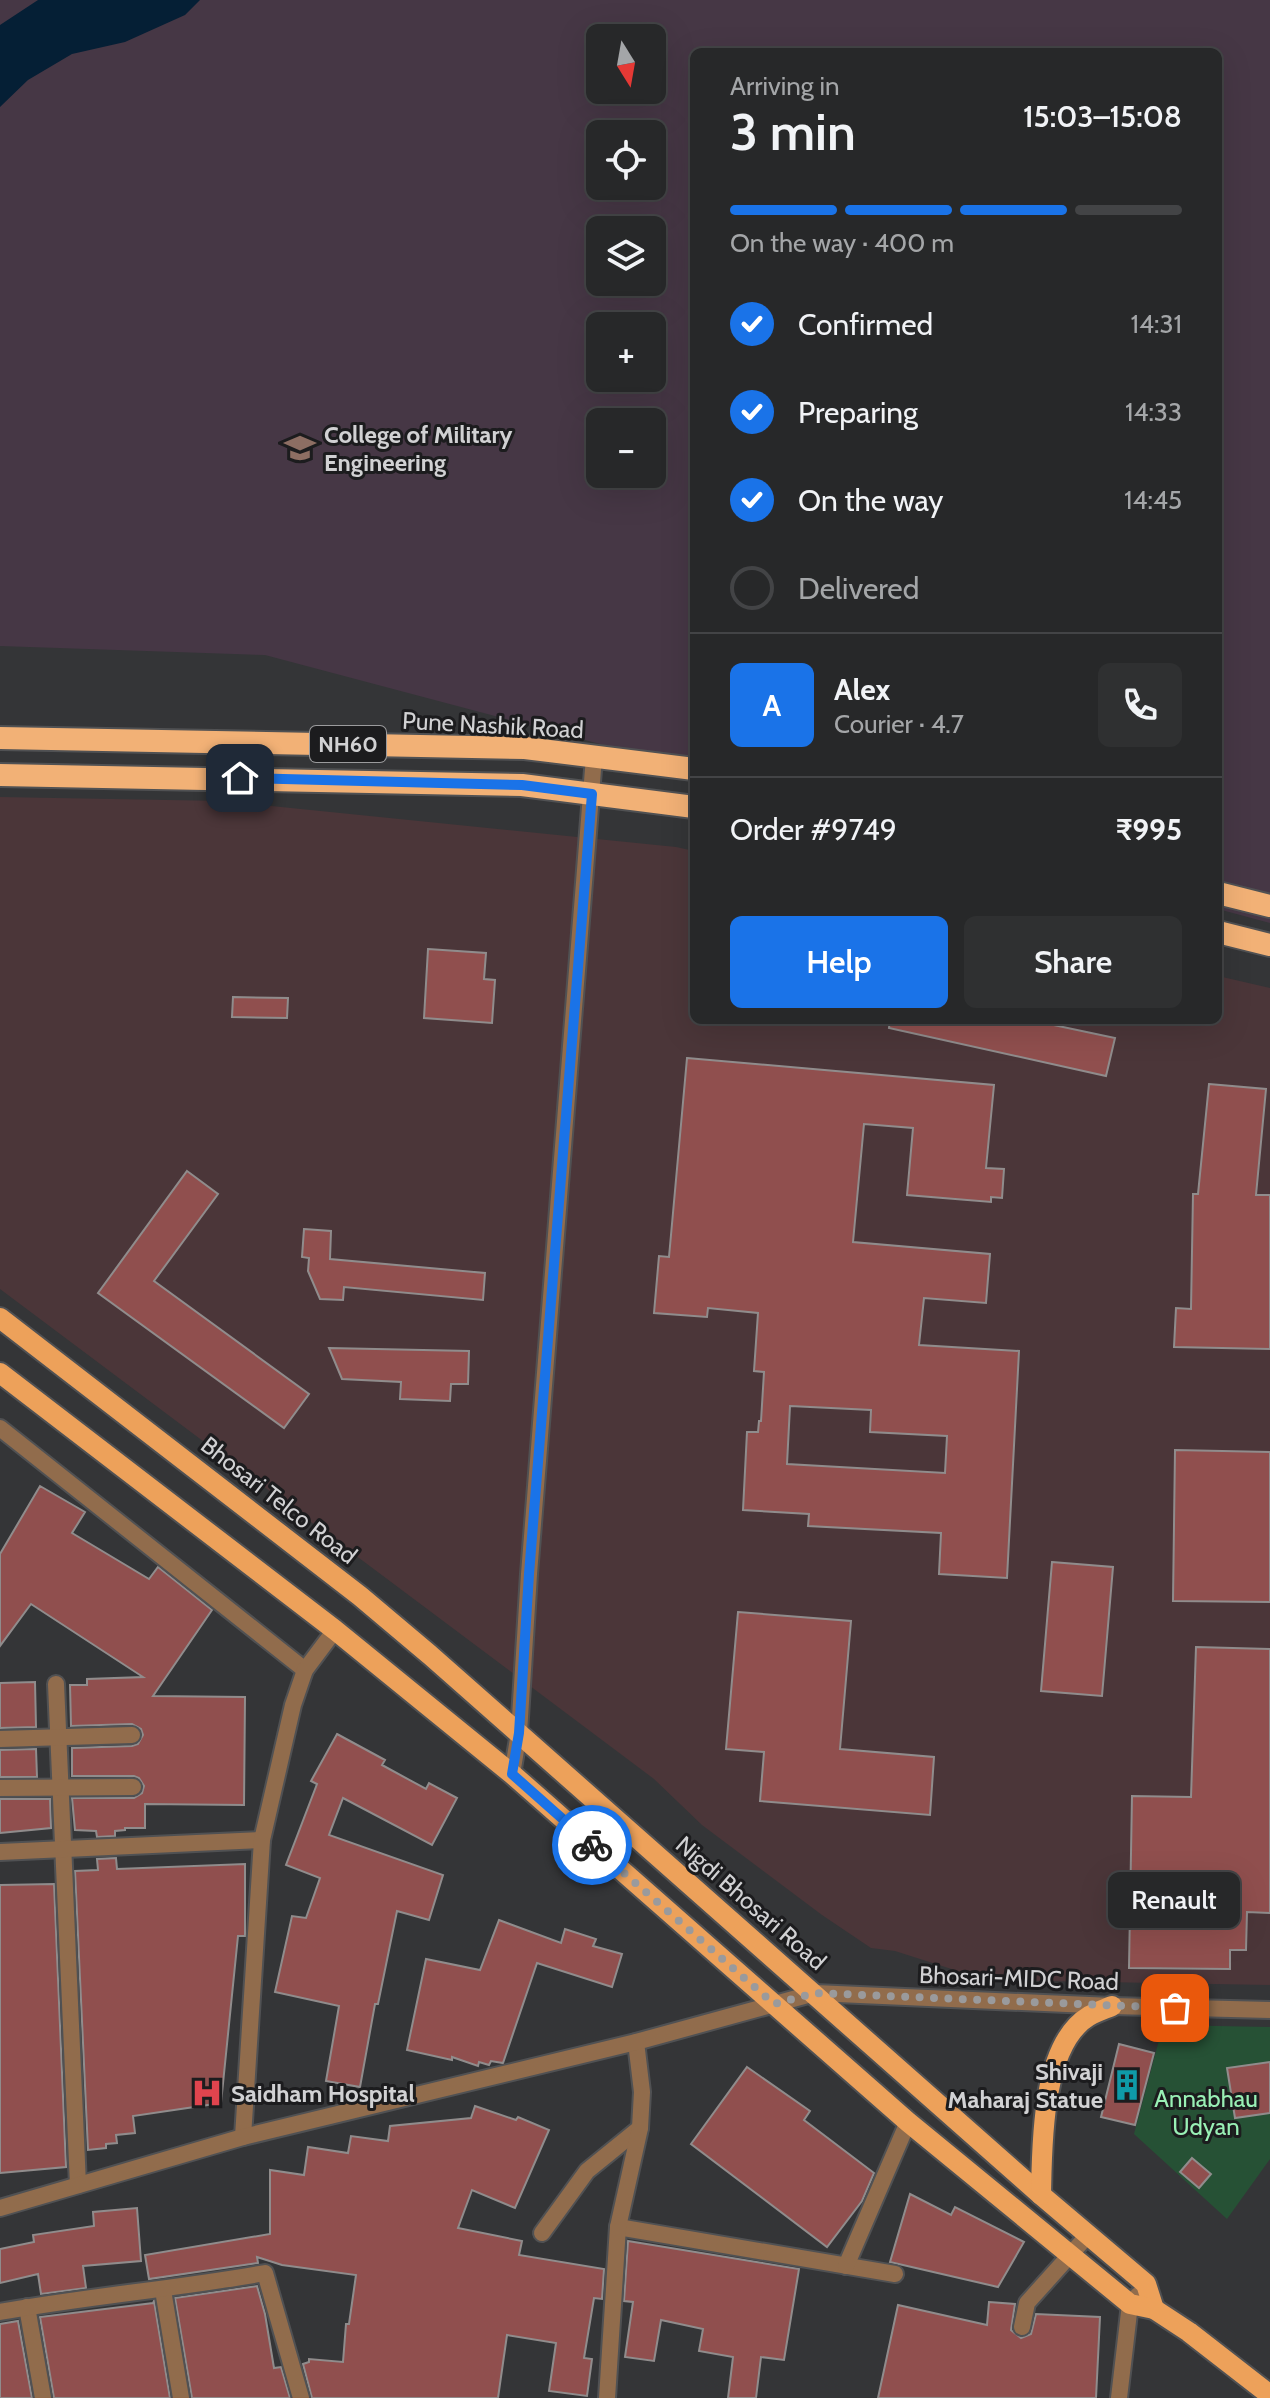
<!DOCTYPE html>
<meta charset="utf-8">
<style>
:root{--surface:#272829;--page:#2f3031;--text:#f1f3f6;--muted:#a4a6a8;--line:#434446;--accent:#1a73e8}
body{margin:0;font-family:Cabin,sans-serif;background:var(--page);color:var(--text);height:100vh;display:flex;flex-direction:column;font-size:30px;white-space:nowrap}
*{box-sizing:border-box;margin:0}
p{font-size:26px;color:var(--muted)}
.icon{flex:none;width:44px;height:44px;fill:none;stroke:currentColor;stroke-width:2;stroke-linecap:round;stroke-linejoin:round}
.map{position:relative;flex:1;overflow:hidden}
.side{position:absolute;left:690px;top:48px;width:532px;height:976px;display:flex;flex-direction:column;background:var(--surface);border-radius:12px;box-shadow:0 8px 32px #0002,0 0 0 2px var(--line)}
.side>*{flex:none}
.needle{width:52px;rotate:169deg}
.tools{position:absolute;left:586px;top:24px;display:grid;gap:16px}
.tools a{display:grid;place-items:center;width:80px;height:80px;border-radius:12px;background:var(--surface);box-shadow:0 8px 32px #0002,0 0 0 2px var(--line);font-size:40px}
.pin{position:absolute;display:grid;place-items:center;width:68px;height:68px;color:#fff;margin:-34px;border-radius:16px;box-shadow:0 4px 12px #0006}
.courier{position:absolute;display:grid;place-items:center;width:80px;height:80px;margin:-40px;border:6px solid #1a73e8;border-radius:50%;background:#fff;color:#222;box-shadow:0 2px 10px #0007}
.bubble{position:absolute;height:56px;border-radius:12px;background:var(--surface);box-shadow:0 8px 32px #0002,0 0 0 2px var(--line);font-size:26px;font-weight:600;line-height:56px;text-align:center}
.head em{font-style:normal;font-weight:600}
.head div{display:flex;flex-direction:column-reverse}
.head{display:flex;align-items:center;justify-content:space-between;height:136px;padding:0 40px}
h1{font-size:52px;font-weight:600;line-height:60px}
.bar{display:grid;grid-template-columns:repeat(4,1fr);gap:12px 8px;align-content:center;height:96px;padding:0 40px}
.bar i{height:10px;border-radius:6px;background:var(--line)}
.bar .on{background:var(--accent)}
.bar p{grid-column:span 4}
.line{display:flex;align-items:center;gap:20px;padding:0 40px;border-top:2px solid var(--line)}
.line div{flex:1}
.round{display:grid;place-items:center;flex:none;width:84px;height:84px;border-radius:12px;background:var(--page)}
ol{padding:0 40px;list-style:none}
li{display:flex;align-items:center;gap:24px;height:88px}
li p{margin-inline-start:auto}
li .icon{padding:8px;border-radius:50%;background:var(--accent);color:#fff;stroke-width:4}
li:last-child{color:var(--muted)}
li i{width:44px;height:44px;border:4px solid var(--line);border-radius:50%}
.cta{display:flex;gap:16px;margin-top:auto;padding:16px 40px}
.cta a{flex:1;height:92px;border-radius:12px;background:var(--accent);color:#fff;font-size:32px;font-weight:600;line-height:92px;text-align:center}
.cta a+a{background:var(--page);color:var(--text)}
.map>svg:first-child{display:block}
</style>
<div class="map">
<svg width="1270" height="2398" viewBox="0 0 1270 2398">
<rect width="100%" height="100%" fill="#343537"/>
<!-- industrial -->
<polygon fill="#4b3639" points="0,797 223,801 676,847 694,851 694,1020 1218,1020 1218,976 1270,988 1270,1985 986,1980 895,1951 871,1948 822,1915 702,1825 654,1779 0,1289"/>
<!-- education -->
<path fill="#463745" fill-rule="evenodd" d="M0,0H1270V923L1218,909V52H694V769L265,655L0,646ZM600,38H652V90H600ZM600,134H652V186H600ZM600,230H652V282H600ZM600,326H652V378H600ZM600,422H652V474H600Z"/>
<!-- green -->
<polygon fill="#265135" points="1163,2025 1270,2027 1270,2159 1227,2219 1134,2134"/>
<!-- water -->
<polygon fill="#051f35" points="200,0 185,15 125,42 72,54 28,80 0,107 0,25 38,0"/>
<!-- building -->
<g fill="#904f4e" stroke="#908c8c" stroke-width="2" fill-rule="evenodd">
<polygon points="428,949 486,953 484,979 495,980 492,1023 424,1018"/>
<polygon points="233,997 288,998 287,1018 232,1017"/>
<polygon points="890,1020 1030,1020 1115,1038 1106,1076 889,1028"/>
<path d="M687,1058L994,1085L986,1168L1004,1169L1002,1198L991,1197V1202L907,1195L913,1128L864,1124L853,1242L990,1254L986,1303L924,1298L919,1345L1019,1351L1007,1578L939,1574L941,1533L808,1526L809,1514L743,1510L747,1432H758L759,1421H761L764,1372L754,1371L758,1313L708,1308L707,1317L654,1313L659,1256L669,1257ZM790,1406L871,1410L870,1432L947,1436L945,1473L787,1464Z"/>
<polygon points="1209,1084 1266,1089 1256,1195 1270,1195 1270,1349 1174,1347 1176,1308 1191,1309 1193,1194 1198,1194"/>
<polygon points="187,1171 218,1194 154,1281 309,1394 284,1428 98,1293"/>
<polygon points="304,1229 331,1231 330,1259 485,1273 483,1300 344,1287 343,1300 320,1299 308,1271 309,1258 302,1257"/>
<polygon points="329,1348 469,1351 468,1384 451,1384 450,1401 400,1399 401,1382 342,1379"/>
<polygon points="1175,1450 1270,1452 1270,1602 1173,1601"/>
<polygon points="40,1486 85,1512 72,1533 149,1579 158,1567 212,1610 153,1696 245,1697 244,1805 145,1804 145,1828 125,1828 125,1830 115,1831 115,1836 97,1837 96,1831 75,1830 72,1798 134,1798 142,1793 144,1786 139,1778 134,1776 72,1776 72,1748 132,1746 138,1744 143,1735 141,1729 132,1724 71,1726 70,1685 87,1685 87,1679 143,1677 31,1604 0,1646 0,1554"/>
<polygon points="1052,1562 1113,1567 1102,1696 1041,1691"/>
<polygon points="738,1612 851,1621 840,1749 934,1757 930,1815 760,1801 764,1752 726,1749"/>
<polygon points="1196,1647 1270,1649 1270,1913 1247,1912 1246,1950 1230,1950 1230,1969 1129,1968 1132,1796 1191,1797"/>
<polygon points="35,1682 36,1727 0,1728 0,1683"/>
<polygon points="337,1734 385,1760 382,1765 426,1789 429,1783 457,1798 432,1845 343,1798 329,1835 443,1875 429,1920 397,1911 378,2004 375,2004 360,2087 326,2081 339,2006 275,1992 292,1916 306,1918 320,1878 286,1865 317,1784 311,1781"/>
<polygon points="36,1749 37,1777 0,1777 0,1750"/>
<polygon points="0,1799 50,1799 51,1828 0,1833"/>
<polygon points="116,1858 117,1869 245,1864 245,1936 238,1936 221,2103 133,2116 135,2133 116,2135 117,2143 106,2144 106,2148 88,2150 75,1871 98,1870 97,1859"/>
<polygon points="54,1884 66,2167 0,2173 0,1885"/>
<polygon points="499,1920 561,1943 565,1929 596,1939 593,1946 622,1954 612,1987 537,1963 503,2063 491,2061 489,2065 479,2062 478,2066 452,2057 452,2060 407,2050 426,1959 480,1970"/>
<polygon points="1119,2044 1154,2053 1135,2125 1101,2117"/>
<polygon points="1270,2062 1270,2113 1235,2118 1227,2068"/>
<polygon points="747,2067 810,2111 804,2120 874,2173 862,2201 827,2247 691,2144"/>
<polygon points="475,2106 516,2120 518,2117 549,2130 515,2208 472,2190 458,2228 522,2241 519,2255 604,2269 602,2299 594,2298 584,2358 592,2359 587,2396 549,2391 556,2343 507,2335 498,2398 312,2398 303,2364 309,2362 309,2359 343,2362 346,2324 349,2324 356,2275 282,2265 257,2257 258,2263 149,2279 145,2255 270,2234 270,2170 304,2175 308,2147 348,2153 351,2136 388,2141 390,2126 471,2118"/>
<polygon points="1192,2158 1211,2174 1199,2188 1180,2172"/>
<polygon points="910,2194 951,2215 955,2207 1024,2242 998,2287 890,2262"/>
<polygon points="137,2208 141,2261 83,2266 86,2288 41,2294 38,2274 0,2283 0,2249 34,2242 33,2235 94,2226 93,2212"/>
<polygon points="628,2241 799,2269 784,2360 761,2357 756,2398 728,2398 733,2357 699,2351 703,2329 661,2320 654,2361 625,2357 633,2302 624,2301"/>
<polygon points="257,2286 265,2314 274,2368 281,2367 290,2398 192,2398 175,2298"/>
<polygon points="154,2301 170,2398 54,2398 40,2317 153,2303"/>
<polygon points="989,2302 1015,2304 1011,2330 1021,2338 1031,2334 1036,2314 1100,2317 1096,2398 878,2398 898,2305 987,2325"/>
<polygon points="18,2321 32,2398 0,2398 0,2324"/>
</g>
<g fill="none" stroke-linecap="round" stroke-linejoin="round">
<defs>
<g id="minor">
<polyline points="0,1428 305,1670"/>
<polyline points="56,1684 78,2185"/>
<polyline points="0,1739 132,1735"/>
<polyline points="512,1774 519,1733 529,1574 594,757"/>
<polyline points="0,1788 133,1787"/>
<polyline points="0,1852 262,1840"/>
<polyline points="243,2137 262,1840 293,1705 305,1670 335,1630"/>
<polyline points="618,2227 895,2274"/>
<polyline points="542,2233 587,2171 640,2128"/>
<polyline points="846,2266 908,2122"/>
<polyline points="163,2290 181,2398"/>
<polyline points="27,2307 43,2398"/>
<path d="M0,2312C88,2296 177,2289 265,2273L301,2398"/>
<polyline points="1022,2327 1027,2303 1088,2235"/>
<polyline points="607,2398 618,2227 640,2128 642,2092 636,2042"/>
<polyline points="1119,2398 1130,2304 1138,2295"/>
</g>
<polyline id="tertiary" points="0,2208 243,2137 636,2042 815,1993 1112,2006 1270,2010"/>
<g id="primary">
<polyline points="0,1318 360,1596 430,1655 1041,2195 1146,2284 1154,2309"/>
<polyline points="0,1373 335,1630 512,1774 908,2122 1130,2304 1154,2309 1189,2332 1270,2395"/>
<path d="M1041,2195C1042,2146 1041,2045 1089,2016C1096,2012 1105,2009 1112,2006"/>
</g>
<g id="trunk">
<polyline points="0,738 525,748 694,769"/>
<polyline points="0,775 522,785 694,807"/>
<polyline points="1218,893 1270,906"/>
<polyline points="1218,932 1270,945"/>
</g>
</defs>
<!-- minor casing -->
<use href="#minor" stroke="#505153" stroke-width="20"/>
<!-- tertiary casing -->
<use href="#tertiary" stroke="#505153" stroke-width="20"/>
<!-- primary casing -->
<use href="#primary" stroke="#505153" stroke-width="24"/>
<!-- trunk casing -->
<use href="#trunk" stroke="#505153" stroke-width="26"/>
<!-- minor -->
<use href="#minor" stroke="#916c4c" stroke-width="16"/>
<!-- tertiary -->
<use href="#tertiary" stroke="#916c4c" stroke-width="16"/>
<!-- primary -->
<use href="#primary" stroke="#eda15a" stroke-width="20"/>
<!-- trunk -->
<use href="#trunk" stroke="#f2b176" stroke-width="22"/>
</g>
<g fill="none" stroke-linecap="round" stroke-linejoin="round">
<!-- done -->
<polyline stroke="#9a9a9c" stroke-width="8" stroke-dasharray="0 14.4" points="592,1845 774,2004 815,1993 1175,2008"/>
<!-- route -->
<polyline stroke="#1a73e8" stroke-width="10" points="240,778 522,785 592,794 529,1574 519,1733 512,1774 592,1845"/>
</g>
<!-- icons -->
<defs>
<symbol id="university-bare" viewBox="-9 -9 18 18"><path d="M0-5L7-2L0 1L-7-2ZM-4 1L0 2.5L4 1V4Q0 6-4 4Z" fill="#8d6e63" stroke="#1c1c1e" stroke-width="2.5" paint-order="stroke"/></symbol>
<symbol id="building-bare" viewBox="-9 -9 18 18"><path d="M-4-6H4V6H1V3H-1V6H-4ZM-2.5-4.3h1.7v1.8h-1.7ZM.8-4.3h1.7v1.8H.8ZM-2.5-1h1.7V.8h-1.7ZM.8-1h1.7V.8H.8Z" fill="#0f9aa8" stroke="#1c1c1e" stroke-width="2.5" paint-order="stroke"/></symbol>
<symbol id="hospital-bare" viewBox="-9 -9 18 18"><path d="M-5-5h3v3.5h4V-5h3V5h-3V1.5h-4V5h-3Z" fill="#e0444e" stroke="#1c1c1e" stroke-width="2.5" paint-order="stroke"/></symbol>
</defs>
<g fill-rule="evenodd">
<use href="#university-bare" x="278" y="426" width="44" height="44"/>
<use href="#building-bare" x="1105" y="2063" width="44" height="44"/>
<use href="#hospital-bare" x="185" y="2071" width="44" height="44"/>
</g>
<g text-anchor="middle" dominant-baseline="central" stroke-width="6" stroke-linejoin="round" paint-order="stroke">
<!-- shield labels -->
<rect fill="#1c1c1e" stroke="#9b9b9d" stroke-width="2" x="310" y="726" width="76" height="36" rx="6"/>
<g font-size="22" font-weight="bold" fill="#d1d1d3">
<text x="348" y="744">NH60</text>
</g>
<!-- poi labels -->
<g font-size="24" font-weight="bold" fill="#d1d1d3" stroke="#1c1c1e" text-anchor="start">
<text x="324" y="434">College of Military<tspan x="324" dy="28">Engineering</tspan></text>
<text x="1103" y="2071" text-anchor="end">Shivaji<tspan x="1103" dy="28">Maharaj Statue</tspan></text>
<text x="231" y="2093">Saidham Hospital</text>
</g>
<!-- street labels -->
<g font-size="24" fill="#d1d1d3" stroke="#1c1c1e">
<text transform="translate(493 725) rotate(3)">Pune Nashik Road</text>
<text transform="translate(279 1500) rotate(38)">Bhosari Telco Road</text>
<text transform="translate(751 1903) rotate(41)">Nigdi Bhosari Road</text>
<text transform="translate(1019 1978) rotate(2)">Bhosari-MIDC Road</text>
</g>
<!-- park labels -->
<g font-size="24" fill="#99f0b5" stroke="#1c1c1e">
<text x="1206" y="2098">Annabhau<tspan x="1206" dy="28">Udyan</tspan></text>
</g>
</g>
</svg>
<div class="tools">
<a><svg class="needle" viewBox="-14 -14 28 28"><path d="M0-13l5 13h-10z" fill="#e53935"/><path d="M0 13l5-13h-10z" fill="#a4a6a8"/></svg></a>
<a><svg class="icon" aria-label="locate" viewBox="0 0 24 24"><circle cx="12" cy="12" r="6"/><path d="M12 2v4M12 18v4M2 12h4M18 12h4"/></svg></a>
<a><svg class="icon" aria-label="layers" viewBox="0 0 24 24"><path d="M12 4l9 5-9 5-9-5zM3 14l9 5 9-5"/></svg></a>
<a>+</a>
<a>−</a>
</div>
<div class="pin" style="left:1175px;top:2008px;background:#ea580c"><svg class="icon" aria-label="bag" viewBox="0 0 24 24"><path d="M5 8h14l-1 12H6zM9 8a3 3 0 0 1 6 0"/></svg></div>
<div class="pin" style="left:240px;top:778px;background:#1f2937"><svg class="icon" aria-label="home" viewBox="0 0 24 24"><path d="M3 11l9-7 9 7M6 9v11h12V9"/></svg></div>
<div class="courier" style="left:592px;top:1845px"><svg class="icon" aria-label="bike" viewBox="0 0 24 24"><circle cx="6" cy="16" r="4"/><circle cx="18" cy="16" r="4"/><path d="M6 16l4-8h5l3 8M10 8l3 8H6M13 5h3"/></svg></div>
<div class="bubble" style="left:1108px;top:1872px;width:132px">Renault</div>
<section class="side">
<div class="head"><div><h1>3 min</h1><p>Arriving in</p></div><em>15:03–15:08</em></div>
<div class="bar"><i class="on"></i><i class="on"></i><i class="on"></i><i></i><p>On the way · 400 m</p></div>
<ol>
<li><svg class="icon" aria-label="check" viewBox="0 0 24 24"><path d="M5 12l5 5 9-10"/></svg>Confirmed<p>14:31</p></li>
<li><svg class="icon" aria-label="check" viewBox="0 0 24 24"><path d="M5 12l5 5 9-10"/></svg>Preparing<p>14:33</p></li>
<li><svg class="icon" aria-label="check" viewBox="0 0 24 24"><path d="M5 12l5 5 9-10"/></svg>On the way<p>14:45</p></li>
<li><i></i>Delivered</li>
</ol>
<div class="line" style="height:144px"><b class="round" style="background:var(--accent);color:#fff">A</b><div><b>Alex</b><p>Courier · 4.7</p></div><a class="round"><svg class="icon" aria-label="phone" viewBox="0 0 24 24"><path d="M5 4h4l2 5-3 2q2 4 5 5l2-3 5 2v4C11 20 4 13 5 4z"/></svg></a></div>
<div class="line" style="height:104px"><div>Order #9749</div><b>₹995</b></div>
<div class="cta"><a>Help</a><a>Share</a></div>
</section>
</div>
